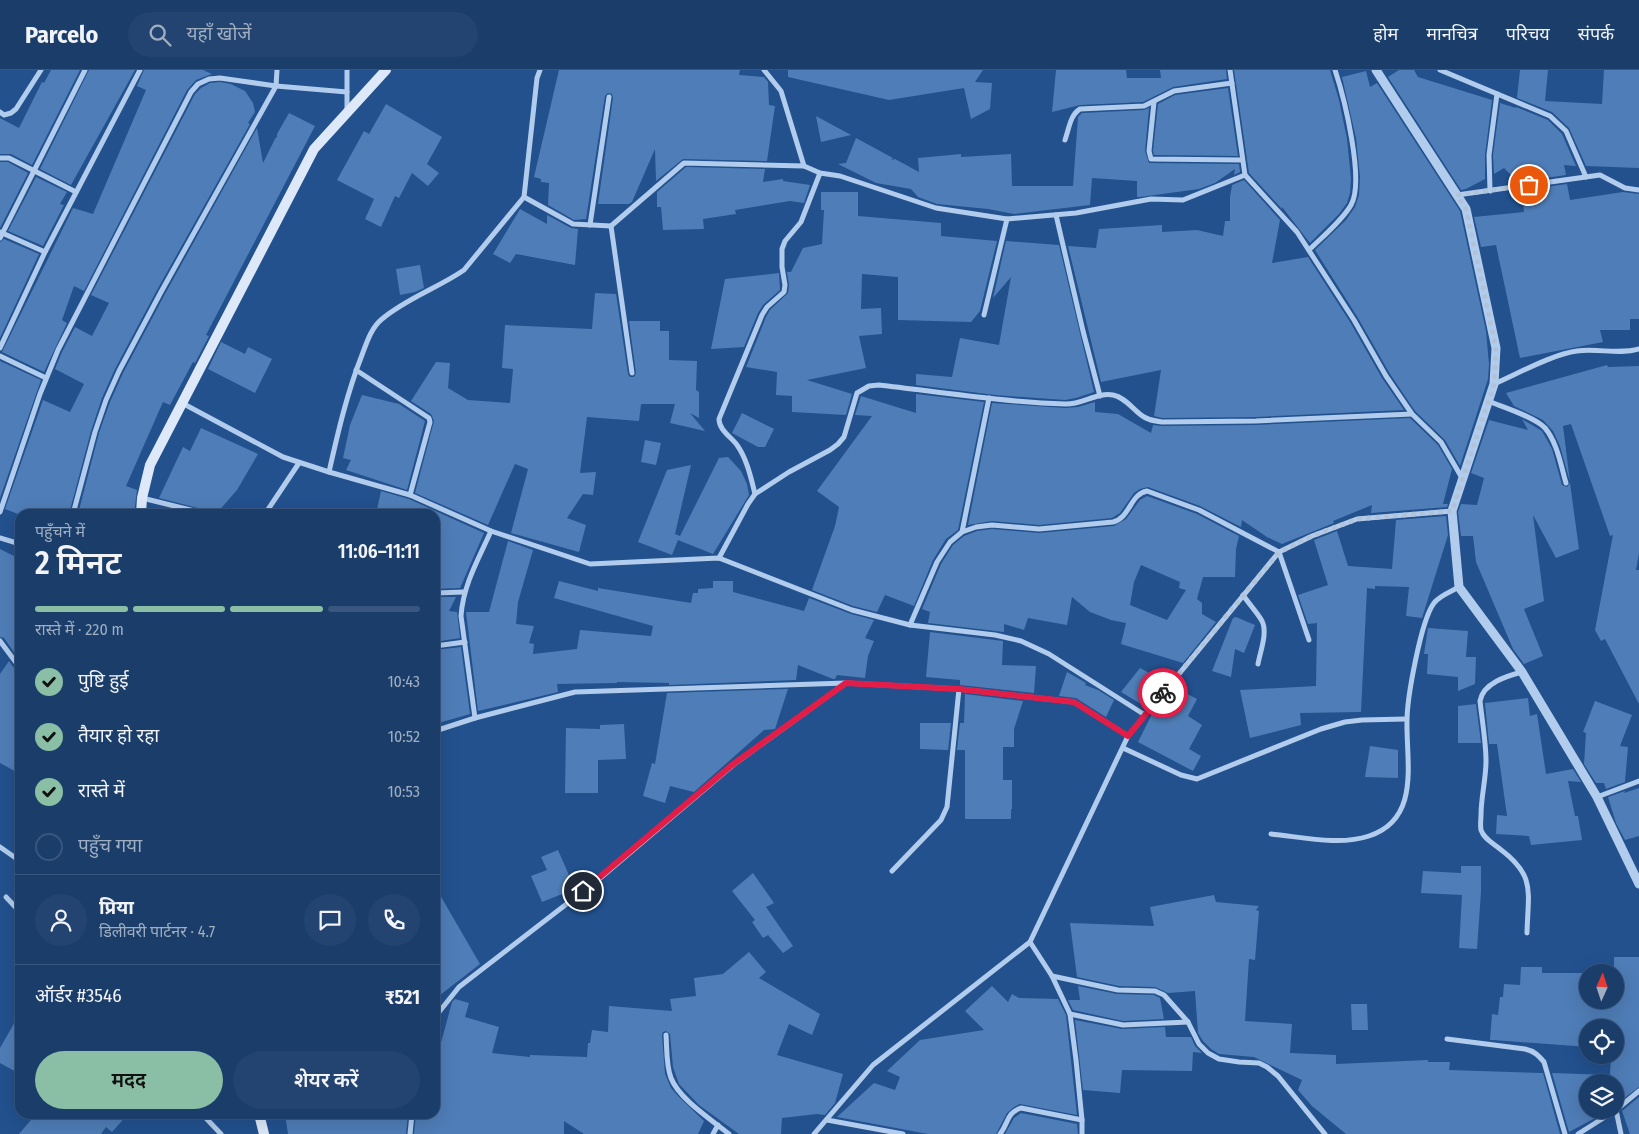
<!DOCTYPE html>
<html lang="hi">
<meta charset="utf-8">
<style>
:root{--surface:#1a3d6a;--page:#234470;--text:#f1f3f6;--muted:#9faec1;--line:#38567e;--accent:#8abfa5}
body{margin:0;font-family:"Fira Sans Condensed","Noto Sans Devanagari",sans-serif;background:var(--page);color:var(--text);height:100vh;display:flex;flex-direction:column;font-size:19px;white-space:nowrap}
*{box-sizing:border-box;margin:0}
p{font-size:16px;color:var(--muted)}
.icon{flex:none;width:28px;height:28px;fill:none;stroke:currentColor;stroke-width:2;stroke-linecap:round;stroke-linejoin:round}
.map{position:relative;flex:1;overflow:hidden}
.panel{position:absolute;left:15px;top:439px;width:425px;height:610px;display:flex;flex-direction:column;background:var(--surface);border-radius:15px;box-shadow:0 5px 20px #0002,0 0 0 1px var(--line)}
.panel>*{flex:none}
.needle{width:32px;rotate:3deg}
.controls{position:absolute;left:1579px;top:894px;display:grid;gap:10px}
.controls a{display:grid;place-items:center;width:45px;height:45px;border-radius:50%;background:var(--surface);box-shadow:0 5px 20px #0002,0 0 0 1px var(--line);font-size:25px}
.pin{position:absolute;display:grid;place-items:center;width:42px;height:42px;color:#fff;margin:-21px;border:2px solid #fff;border-radius:50%;box-shadow:0 1px 5px #0007}
.courier{position:absolute;display:grid;place-items:center;width:50px;height:50px;margin:-25px;border:4px solid #e11d48;border-radius:50%;background:#fff;color:#222;box-shadow:0 1px 6px #0007}
.headline em{font-style:normal;font-weight:600}
.headline div{display:flex;flex-direction:column-reverse}
.headline{display:flex;align-items:center;justify-content:space-between;height:85px;padding:0 20px}
h1{font-size:32px;font-weight:600;line-height:38px}
.bar{display:grid;grid-template-columns:repeat(4,1fr);gap:8px 5px;align-content:center;height:60px;padding:0 20px}
.bar i{height:6px;border-radius:4px;background:var(--line)}
.bar .current{background:var(--accent)}
.bar p{grid-column:span 4}
.line{display:flex;align-items:center;gap:12px;padding:0 20px;border-top:1px solid var(--line)}
.line div{flex:1}
.round{display:grid;place-items:center;flex:none;width:52px;height:52px;border-radius:26px;background:var(--page)}
ol{padding:0 20px;list-style:none}
li{display:flex;align-items:center;gap:15px;height:55px}
li p{margin-inline-start:auto}
li .icon{padding:5px;border-radius:50%;background:var(--accent);color:#111;stroke-width:4}
li:last-child{color:var(--muted)}
li i{width:28px;height:28px;border:2px solid var(--line);border-radius:50%}
.primary-button{display:flex;gap:10px;margin-top:auto;padding:10px 20px}
.primary-button a{flex:1;height:58px;border-radius:30px;background:var(--accent);color:#111;font-size:20px;font-weight:600;line-height:58px;text-align:center}
.primary-button a+a{background:var(--page);color:var(--text)}
header{display:flex;align-items:center;gap:30px;box-sizing:border-box;height:70px;padding:0 25px;background:var(--surface);border-bottom:1px solid var(--line)}
header strong{font-size:24px}
nav{display:flex;gap:28px;margin-inline-start:auto;font-size:18px}
.search{width:350px;height:45px;background:var(--page);display:flex;align-items:center;gap:12px;box-sizing:border-box;padding:0 18px;border-radius:28px;color:var(--muted);font-size:19px}
.map>svg:first-child{display:block}
</style>
<header>
<strong>Parcelo</strong>
<div class="search"><svg class="icon" aria-label="search" viewBox="0 0 24 24"><circle cx="10" cy="10" r="6"/><path d="M15 15l6 6"/></svg>यहाँ खोजें</div>
<nav><a>होम</a><a>मानचित्र</a><a>परिचय</a><a>संपर्क</a></nav>
</header>
<div class="map">
<svg width="1639" height="1064" viewBox="0 0 1639 1064">
<rect width="100%" height="100%" fill="#22518e"/>
<!-- building -->
<g fill="#4f7db7" fill-rule="evenodd">
<polygon points="51,0 80,0 32,95 11,84 0,84 0,48 19,58 42,12 44,13"/>
<polygon points="89,0 135,0 71,115 40,99"/>
<polygon points="144,0 203,0 212,4 196,10 187,20 84,221 74,216 62,250 67,253 44,302 2,282 73,138 93,144 146,20 137,16"/>
<polygon points="559,0 740,0 739,5 764,7 768,12 769,35 775,36 767,91 683,89 656,111 655,79 632,132 629,134 598,134 613,28 612,24 608,23 605,26 586,149 574,150 548,135 549,113 541,112 541,109 534,107"/>
<polygon points="788,0 983,0 975,12 992,13 990,39 971,49 964,18 889,30 788,7"/>
<polygon points="1056,0 1126,0 1127,8 1161,8 1160,0 1226,0 1227,9 1173,17 1143,32 1080,35 1052,42"/>
<polygon points="1234,0 1330,0 1339,30 1347,69 1351,108 1350,123 1347,133 1339,144 1310,173 1282,137 1282,139 1249,103"/>
<polygon points="1399,0 1414,0 1418,7 1492,30 1485,85 1485,109 1466,119 1461,120 1388,7"/>
<polygon points="1520,0 1548,0 1545,31 1602,34 1604,0 1639,0 1639,98 1586,96 1569,58 1552,42 1517,28"/>
<polygon points="1366,1 1370,17 1377,13 1460,141 1486,261 1489,294 1488,309 1460,396 1445,370 1415,341 1390,304 1358,248 1315,180 1346,150 1355,137 1359,125 1360,107 1356,68 1342,7"/>
<polygon points="220,12 231,14 245,21 253,33 255,42 248,53 250,54 157,220 115,299 102,328 91,361 69,444 18,444 5,439 43,330 70,342 84,314 55,299 62,282 75,257 92,266 109,233 91,225 195,24 201,18 210,13"/>
<polygon points="1228,18 1238,86 1154,85 1153,81 1158,34 1175,25"/>
<polygon points="1500,33 1516,38 1516,37 1548,50 1562,64 1576,96 1564,95 1566,105 1518,112 1504,98 1494,104 1493,85"/>
<polygon points="386,34 442,67 427,94 439,103 428,116 412,103 399,128 395,126 381,157 365,149 374,129 337,110 364,61 369,64"/>
<polygon points="1149,38 1145,81 1149,93 1239,94 1240,102 1234,105 1235,99 1215,113 1199,119 1140,127 1137,127 1137,111 1092,108 1090,135 1014,144 988,139 937,134 918,127 911,119 876,113 838,94 846,93 856,68 893,88 891,90 895,89 919,102 918,88 961,84 961,87 1011,84 1012,116 1073,116 1078,47 1082,43 1144,40"/>
<polygon points="289,43 315,56 206,265 209,266 195,293 193,292 170,335 163,332 126,416 137,420 134,444 78,444 99,363 110,332 123,303 165,224 257,58 263,93 276,67 277,68 277,64"/>
<polygon points="816,46 851,65 821,72"/>
<polygon points="0,92 8,92 28,103 0,158"/>
<polygon points="686,97 765,99 763,112 783,109 783,111 810,115 804,133 790,131 735,140 736,144 703,149 704,159 663,160 661,137 657,137 657,122"/>
<polygon points="36,107 67,122 60,134 64,135 43,176 8,161"/>
<polygon points="1244,110 1280,150 1272,193 1308,187 1350,252 1382,308 1404,340 1256,347 1162,348 1154,346 1161,300 1101,312 1068,176 1096,178 1099,159 1162,155 1162,162 1197,160 1223,166 1225,151 1230,151 1230,127 1232,115"/>
<polygon points="1567,114 1570,130 1623,122 1639,124 1639,249 1630,249 1630,260 1600,260 1603,272 1520,288 1496,175 1481,177 1474,147 1524,142 1522,120"/>
<polygon points="821,122 858,122 858,146 941,153 941,166 997,171 980,241 971,252 898,250 898,207 862,204 861,239 881,238 882,264 859,266 866,298 807,310 852,324 846,345 792,342 792,326 776,325 777,302 746,297 766,247 770,240 788,223 789,215 787,202 791,202 803,178 822,174 824,140 821,140"/>
<polygon points="520,139 547,154 547,145 571,158 578,159 575,195 516,184 510,193 493,184"/>
<polygon points="4,169 39,184 0,268 0,172"/>
<polygon points="1006,171 1059,175 1094,322 1076,328 1065,330 995,325 916,315 916,304 952,307 960,268 999,275 1011,207 993,228"/>
<polygon points="420,195 424,218 415,222 400,225 396,199"/>
<polygon points="779,203 780,220 763,235 758,243 744,277 711,279 725,209"/>
<polygon points="595,223 616,224 628,304 630,307 634,307 636,303 629,251 660,251 660,261 669,261 669,290 697,291 696,320 699,322 699,348 690,343 705,361 670,353 675,334 641,334 639,351 587,347 580,403 596,402 593,425 583,424 567,448 586,455 579,482 511,463 528,399 515,394 488,455 415,423 434,351 431,344 411,331 436,292 450,293 448,318 468,330 510,333 513,299 502,298 505,255 592,259"/>
<polygon points="221,272 245,284 248,277 272,289 255,323 208,299"/>
<polygon points="0,291 41,310 0,428"/>
<polygon points="1607,295 1608,297 1639,296 1639,483 1636,500 1639,500 1639,634 1605,569 1601,571 1595,560 1613,465 1610,466 1571,354 1563,356 1570,412 1560,376 1553,361 1543,350 1514,336 1506,323"/>
<polygon points="916,324 984,332 958,460 946,469 933,490 914,536 885,525 877,542 853,536 812,520 835,456 839,437 817,421 872,346 855,345 861,326 916,343"/>
<polygon points="362,325 399,334 425,351 407,420 346,400 351,390 343,388 350,355"/>
<polygon points="1095,332 1095,342 1118,344 1151,363 1153,355 1162,356 1256,355 1410,348 1438,375 1452,399 1443,434 1448,434 1447,437 1371,443 1372,435 1333,451 1334,453 1282,474 1267,467 1242,450 1241,457 1200,436 1148,417 1140,419 1134,423 1120,443 1112,448 1039,455 992,451 968,455 992,333 1065,338 1078,337"/>
<polygon points="742,343 774,359 765,377 758,377 732,363"/>
<polygon points="1522,349 1542,361 1552,379 1562,415 1567,417 1570,413 1579,479 1556,488 1533,445 1544,531 1524,539 1543,586 1524,594 1513,579 1476,492 1473,466 1461,466 1458,442 1461,434 1477,435 1484,408 1471,403 1489,350 1528,360"/>
<polygon points="201,358 258,384 237,420 217,443 159,428 183,377 190,381"/>
<polygon points="645,370 661,373 656,395 641,392"/>
<polygon points="728,387 741,401 747,414 749,425 713,484 678,470 672,485 638,472 667,400 691,395 675,464 680,466 679,468 719,388"/>
<polygon points="381,421 409,429 484,463 460,518 435,519 435,444 376,444"/>
<path d="M1147,426L1197,444L1239,466L1236,479L1235,507H1203L1197,529L1202,533V544L1216,552L1183,593L1121,574L1126,553L1111,550L1090,542L1072,527L1067,555L1028,548L1024,560L1004,554V562L928,553L930,542L922,539L941,494L953,475L964,466L977,461L992,459L1039,463L1114,456L1126,449L1140,430ZM1141,495L1180,512L1179,518L1186,520L1167,550L1130,535L1134,512Z"/>
<polygon points="1446,446 1448,465 1422,548 1406,546 1409,517 1375,516 1375,519 1367,518 1361,642 1300,643 1301,655 1250,668 1240,620 1316,616 1317,553 1308,554 1298,525 1328,515 1314,470 1337,461 1348,496 1392,499 1396,450"/>
<polygon points="508,471 533,480 518,532 516,554 534,556 529,573 534,574 533,584 577,579 580,560 651,566 653,556 554,528 559,511 598,521 598,518 691,533 693,523 698,523 698,519 713,518 713,511 733,511 733,522 804,541 809,528 851,544 874,550 865,568 874,571 868,586 865,608 837,605 835,609 833,609 798,595 796,610 669,615 669,613 617,612 617,613 557,614 558,622 478,641 466,542 489,542"/>
<polygon points="0,479 20,489 20,591 4,568 0,567"/>
<polygon points="435,527 456,527 449,541 457,542 460,568 435,572"/>
<polygon points="1236,547 1255,555 1244,583 1235,579 1231,607 1212,601 1233,548"/>
<polygon points="1428,558 1468,561 1466,587 1476,587 1475,614 1458,621 1458,607 1427,604 1428,584 1424,584"/>
<polygon points="930,562 1003,571 1002,595 1036,596 1034,623 960,615 960,610 926,607"/>
<polygon points="461,577 470,644 435,654 435,580"/>
<polygon points="9,591 16,601 20,602 20,704 0,693 0,604"/>
<polygon points="1140,598 1166,612 1146,637 1121,622"/>
<polygon points="1067,602 1086,613 1085,615 1098,620 1114,630 1106,647 1076,628 1059,626"/>
<polygon points="1174,617 1197,629 1188,646 1202,655 1189,679 1201,686 1193,701 1138,672 1153,642"/>
<polygon points="788,619 775,659 764,660 694,722 670,716 665,733 643,726 652,693 655,694 667,623"/>
<polygon points="965,624 1023,631 1014,659 1014,677 1003,677 1003,710 1012,710 1012,739 1011,739 1011,749 965,749 965,680 957,680 960,653 964,653"/>
<polygon points="1528,628 1530,646 1537,644 1546,704 1573,699 1581,712 1568,711 1575,746 1578,746 1582,770 1531,775 1529,766 1496,764 1497,745 1507,746 1497,674 1489,674 1485,633"/>
<polygon points="1595,631 1632,645 1620,676 1628,677 1625,712 1606,719 1604,713 1596,713 1584,694 1586,663 1583,662"/>
<polygon points="1476,634 1481,673 1458,673 1458,636"/>
<polygon points="920,653 951,653 948,680 920,679"/>
<polygon points="624,654 626,689 598,690 598,723 565,723 566,658 600,659 600,655"/>
<polygon points="1370,676 1398,680 1398,708 1365,707"/>
<polygon points="1639,718 1639,766 1625,770 1616,753 1608,727 1625,721 1624,723"/>
<polygon points="558,780 575,819 542,832 531,806 547,800 541,787"/>
<polygon points="1461,796 1481,796 1481,822 1477,879 1459,878 1462,825 1421,823 1423,801 1461,803"/>
<polygon points="753,803 774,833 766,837 793,876 783,883 768,865 763,868 752,852 755,850 732,821"/>
<polygon points="440,825 480,894 435,929 435,870 437,870"/>
<polygon points="1214,825 1216,832 1259,836 1256,840 1259,841 1255,890 1249,889 1245,951 1292,954 1290,983 1336,985 1336,994 1428,990 1428,992 1450,992 1449,1000 1543,1003 1560,1064 1346,1064 1312,1036 1298,1020 1302,1010 1254,987 1219,984 1211,979 1203,971 1198,963 1195,921 1168,923 1155,917 1119,916 1077,907 1070,853 1154,856 1150,837"/>
<polygon points="749,882 766,902 759,908 820,944 812,965 789,954 777,985 843,1004 835,1033 825,1045 817,1044 782,1048 781,1064 739,1064 699,1035 679,1014 673,997 670,964 666,961 663,962 662,965 665,1004 671,1018 678,1026 704,1051 698,1064 584,1064 564,1051 564,1064 414,1064 416,1044 435,1044 435,995 452,932 455,929 469,933 465,947 499,957 492,983 530,987 530,985 587,987 588,973 590,973 592,960 608,962 609,936 672,941 670,929 696,926 694,908 723,904"/>
<polygon points="1614,887 1639,887 1639,1017 1619,1032 1615,1021 1615,1012 1588,1012 1588,1040 1600,1040 1597,1047 1569,1062 1552,1003 1610,1005 1611,985 1615,985 1615,958 1588,958 1588,977 1493,970 1490,970 1492,944 1498,945 1500,927 1503,927 1504,914 1520,915 1521,897 1542,897 1542,903 1588,903 1588,930 1615,930 1615,902 1590,902 1614,901"/>
<polygon points="992,916 1008,932 1012,924 1019,928 1058,929 1066,945 1077,1045 1020,1034 1014,1037 1007,1043 996,1064 928,1064 837,1047 874,1013 895,1020 900,1007 887,1001 920,970 984,960 965,941"/>
<polygon points="1078,916 1117,924 1154,925 1160,928 1164,949 1123,951 1073,940 1068,930 1080,930"/>
<polygon points="1351,934 1367,934 1368,960 1352,960"/>
<polygon points="20,943 20,1004 0,993 0,978"/>
<polygon points="1075,950 1122,959 1165,957 1166,967 1191,967 1195,976 1202,983 1193,982 1192,1001 1122,1000 1120,1023 1083,1020"/>
<polygon points="1639,1027 1639,1064 1630,1064 1622,1041"/>
<polygon points="1021,1043 1077,1054 1078,1064 1005,1064 1014,1048"/>
<polygon points="36,1044 128,1044 112,1062 106,1057 101,1064 19,1064"/>
<polygon points="285,1044 408,1044 406,1064 288,1064"/>
</g>
<g fill="none" stroke-linecap="round" stroke-linejoin="round">
<!-- minor -->
<g stroke="#b1ccec" stroke-width="5">
<polyline points="347,0 347,41"/>
<polyline points="540,0 537,8 524,127 573,154 611,156 684,93 804,96 820,103 840,106 936,138 1007,149 1076,143 1151,129 1183,130 1245,105 1297,162 1354,250 1386,306 1412,344 1441,372 1462,408"/>
<polyline points="764,0 781,21 804,96"/>
<polyline points="1230,0 1245,105"/>
<polyline points="1440,0 1550,46 1566,61 1586,107"/>
<polyline points="1154,32 1149,81 1151,89 1242,90"/>
<polyline points="0,42 4,45 11,43 16,39 41,0"/>
<path d="M1065,70C1069,59 1070,45 1080,39L1144,36L1174,21L1232,13"/>
<polyline points="0,88 9,88 76,122"/>
<polyline points="1490,121 1489,85 1497,24"/>
<polyline points="1457,125 1600,105 1625,118 1639,120"/>
<polyline points="1056,145 1083,261 1100,326"/>
<polyline points="590,155 609,27"/>
<polyline points="611,156 632,303"/>
<polyline points="0,162 45,182"/>
<polyline points="0,168 85,0"/>
<path d="M1309,180C1322,167 1342,151 1351,135C1365,111 1344,27 1335,0"/>
<polyline points="984,245 1007,149"/>
<polyline points="0,278 45,182 140,0"/>
<polyline points="0,286 46,308"/>
<polyline points="356,300 429,348 430,352 410,425"/>
<path d="M1494,314C1517,304 1553,284 1577,281C1598,278 1619,285 1639,279"/>
<path d="M1488,331C1503,337 1535,347 1545,358C1557,372 1561,396 1566,413"/>
<polyline points="182,333 283,387 329,402 410,425 491,461 590,494 719,488 852,540 910,555 995,565 1021,571 1049,584 1145,645"/>
<path d="M329,402C338,362 347,323 362,285C367,272 371,258 382,249C407,228 438,218 464,200L524,127"/>
<path d="M755,424C751,408 747,389 737,375C731,367 719,360 719,349L762,245L767,237L784,222L785,215L782,197V179L785,171L801,152L820,103"/>
<polyline points="142,428 207,444"/>
<polyline points="0,442 40,324 58,280 191,22 198,14 209,9 220,8 276,16 347,22"/>
<polyline points="73,444 95,362 106,330 119,301 161,222 276,16 277,0"/>
<polyline points="265,444 299,393"/>
<polyline points="962,462 989,328"/>
<polyline points="0,468 20,474"/>
<path d="M719,488L748,434L755,424L789,402L830,380L838,374L844,367L857,323L869,316L879,315C940,322 1003,332 1065,334C1081,335 1097,322 1113,325C1124,327 1132,338 1141,345C1147,350 1154,351 1162,352L1256,351L1412,344"/>
<polyline points="435,523 464,522"/>
<path d="M1243,525C1249,534 1257,542 1262,551C1268,563 1260,582 1258,594"/>
<path d="M910,555L937,492L950,472L962,462L976,457L992,455L1039,459L1113,452C1130,448 1130,424 1147,421L1199,440L1279,482L1309,570"/>
<polyline points="0,571 20,598"/>
<polyline points="435,576 465,572"/>
<path d="M1522,602C1507,606 1483,613 1480,631C1482,650 1486,672 1486,691C1486,709 1481,727 1481,745C1481,749 1480,755 1481,760C1484,769 1493,773 1500,779C1536,806 1528,821 1527,863"/>
<path d="M475,648L461,546C463,515 479,488 491,461"/>
<polyline points="435,661 475,648 575,622 846,613 959,619 1074,632 1128,666"/>
<polyline points="1123,678 1181,705 1197,709 1321,659 1345,652 1362,650 1406,649"/>
<polyline points="1597,727 1639,711"/>
<path d="M1271,764C1302,767 1339,776 1369,766C1421,749 1406,692 1407,651C1407,628 1421,550 1434,533C1439,526 1452,521 1459,517"/>
<polyline points="0,777 20,791"/>
<polyline points="892,801 941,750 947,737 959,619"/>
<polyline points="6,827 20,842"/>
<polyline points="1030,872 1052,906 1070,944 1076,990 1082,1050 1082,1064"/>
<polyline points="1052,906 1118,920 1155,921 1164,925 1188,952 1199,974 1208,983 1219,989 1239,992 1259,993 1267,997 1278,1006 1325,1064"/>
<polyline points="1070,944 1123,955 1188,952"/>
<polyline points="435,951 439,942 459,917 599,809 733,695 846,613"/>
<path d="M666,965C667,979 666,995 671,1008C679,1029 712,1050 729,1064"/>
<path d="M1447,969L1525,979C1534,981 1538,985 1544,992L1565,1064"/>
<polyline points="1616,1040 1621,1064"/>
<polyline points="202,1044 221,1064"/>
<polyline points="827,1050 903,1064"/>
<polyline points="410,1064 412,1044"/>
<polyline points="713,1064 718,1055"/>
<polyline points="814,1064 873,995 1030,872 1128,666 1279,482 1312,466 1357,449 1452,441"/>
<path d="M1000,1064C1009,1053 1006,1043 1021,1038L1082,1050"/>
<polyline points="1578,1064 1616,1040 1639,1021"/>
</g>
<!-- tertiary -->
<polyline stroke="#b1ccec" stroke-width="9" points="1376,0 1466,139 1496,278 1494,314 1452,441 1459,517 1522,602 1597,727 1639,814"/>
<!-- secondary -->
<g stroke="#dde9f9" stroke-width="10">
<polyline points="141,444 142,428 150,395 314,79 386,0"/>
<polyline points="259,1044 264,1064"/>
</g>
</g>
<g fill="none" stroke-linecap="round" stroke-linejoin="round">
<!-- done -->
<polyline stroke="#b2c2d7" stroke-width="5" stroke-dasharray="0 9" points="1163,623 1279,482 1312,466 1357,449 1452,441 1494,314 1496,278 1466,139 1457,125 1529,115"/>
<!-- route -->
<polyline stroke="#e11d48" stroke-width="6" points="583,821 732,695 846,613 959,619 1074,632 1128,666 1163,623"/>
</g>
</svg>
<div class="controls">
<a><svg class="needle" viewBox="-14 -14 28 28"><path d="M0-13l5 13h-10z" fill="#e53935"/><path d="M0 13l5-13h-10z" fill="#9faec1"/></svg></a>
<a><svg class="icon" aria-label="locate" viewBox="0 0 24 24"><circle cx="12" cy="12" r="6"/><path d="M12 2v4M12 18v4M2 12h4M18 12h4"/></svg></a>
<a><svg class="icon" aria-label="layers" viewBox="0 0 24 24"><path d="M12 4l9 5-9 5-9-5zM3 14l9 5 9-5"/></svg></a>
</div>
<div class="pin" style="left:1529px;top:115px;background:#ea580c"><svg class="icon" aria-label="bag" viewBox="0 0 24 24"><path d="M5 8h14l-1 12H6zM9 8a3 3 0 0 1 6 0"/></svg></div>
<div class="pin" style="left:583px;top:821px;background:#1f2937"><svg class="icon" aria-label="home" viewBox="0 0 24 24"><path d="M3 11l9-7 9 7M6 9v11h12V9"/></svg></div>
<div class="courier" style="left:1163px;top:623px"><svg class="icon" aria-label="bike" viewBox="0 0 24 24"><circle cx="6" cy="16" r="4"/><circle cx="18" cy="16" r="4"/><path d="M6 16l4-8h5l3 8M10 8l3 8H6M13 5h3"/></svg></div>
<section class="panel">
<div class="headline"><div><h1>2 मिनट</h1><p>पहुँचने में</p></div><em>11:06–11:11</em></div>
<div class="bar"><i class="current"></i><i class="current"></i><i class="current"></i><i></i><p>रास्ते में · 220 m</p></div>
<ol>
<li><svg class="icon" aria-label="check" viewBox="0 0 24 24"><path d="M5 12l5 5 9-10"/></svg>पुष्टि हुई<p>10:43</p></li>
<li><svg class="icon" aria-label="check" viewBox="0 0 24 24"><path d="M5 12l5 5 9-10"/></svg>तैयार हो रहा<p>10:52</p></li>
<li><svg class="icon" aria-label="check" viewBox="0 0 24 24"><path d="M5 12l5 5 9-10"/></svg>रास्ते में<p>10:53</p></li>
<li><i></i>पहुँच गया</li>
</ol>
<div class="line" style="height:90px"><a class="round"><svg class="icon" aria-label="person" viewBox="0 0 24 24"><circle cx="12" cy="8" r="4"/><path d="M4 21q1-7 8-7t8 7"/></svg></a><div><b>प्रिया</b><p>डिलीवरी पार्टनर · 4.7</p></div><a class="round"><svg class="icon" aria-label="chat" viewBox="0 0 24 24"><path d="M4 5h16v11H9l-5 4z"/></svg></a><a class="round"><svg class="icon" aria-label="phone" viewBox="0 0 24 24"><path d="M5 4h4l2 5-3 2q2 4 5 5l2-3 5 2v4C11 20 4 13 5 4z"/></svg></a></div>
<div class="line" style="height:65px"><div>ऑर्डर #3546</div><b>₹521</b></div>
<div class="primary-button"><a>मदद</a><a>शेयर करें</a></div>
</section>
</div>
